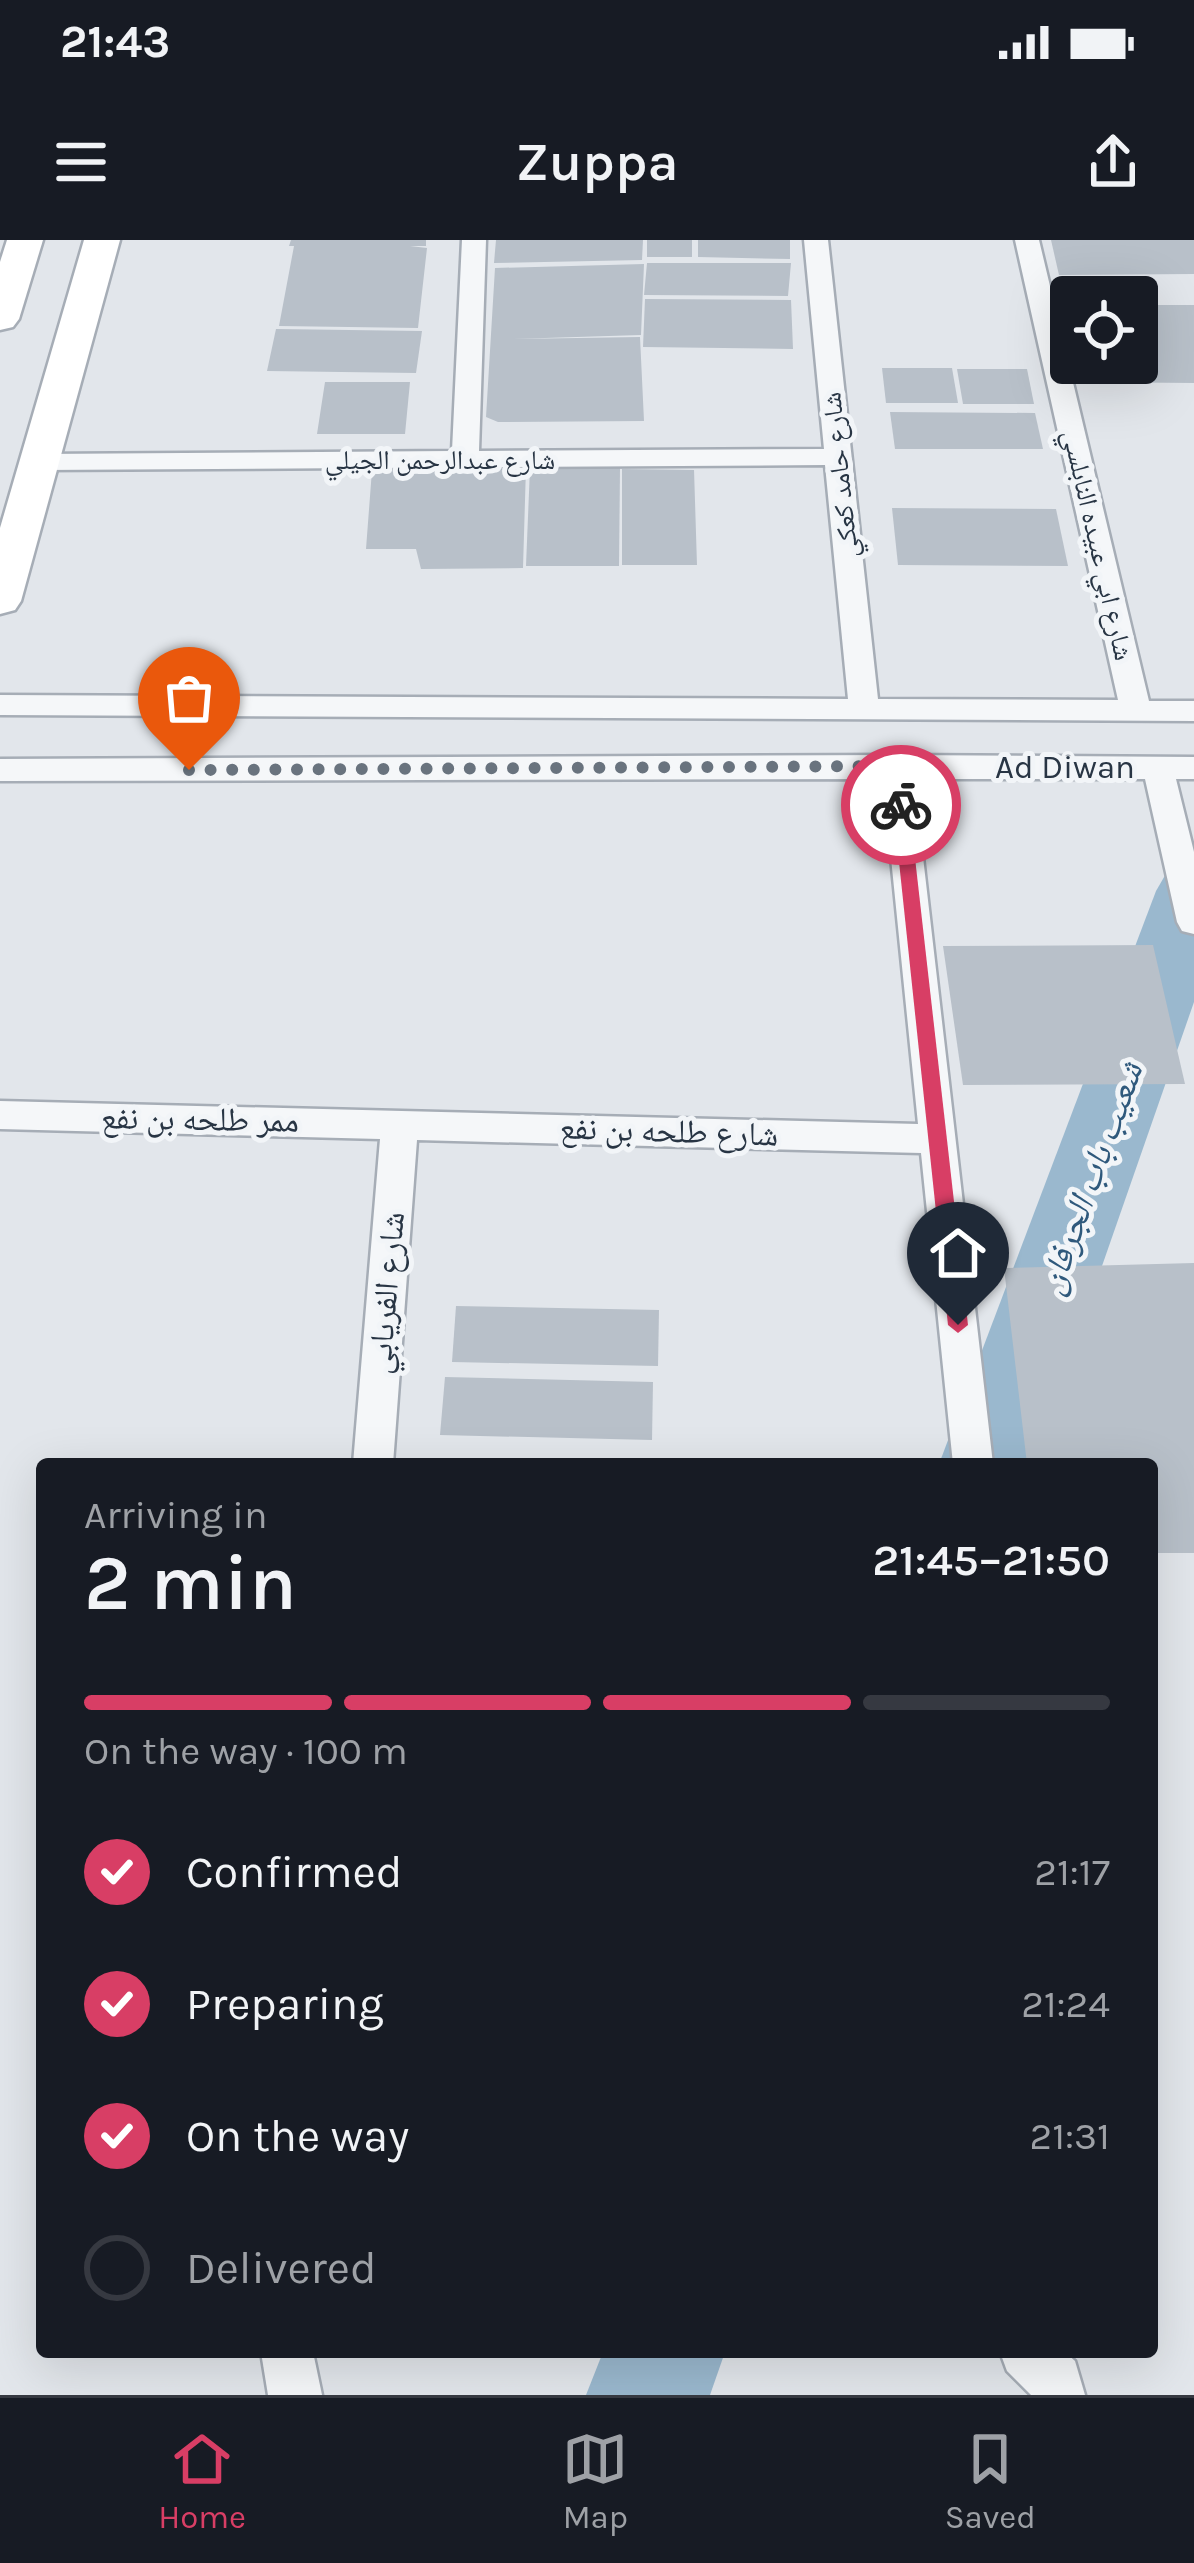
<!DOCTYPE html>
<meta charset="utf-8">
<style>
:root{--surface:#171b24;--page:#20242c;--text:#f1f3f6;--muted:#9ea1a6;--line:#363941;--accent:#d83e65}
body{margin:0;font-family:Karla,"Noto Naskh Arabic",sans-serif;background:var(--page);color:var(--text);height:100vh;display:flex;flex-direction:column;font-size:45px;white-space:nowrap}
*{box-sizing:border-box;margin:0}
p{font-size:39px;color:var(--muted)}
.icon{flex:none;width:66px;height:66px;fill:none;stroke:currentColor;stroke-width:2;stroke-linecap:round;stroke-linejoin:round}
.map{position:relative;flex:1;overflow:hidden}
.panel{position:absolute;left:36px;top:1218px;width:1122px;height:900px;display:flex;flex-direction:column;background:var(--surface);border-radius:12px;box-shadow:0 12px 48px #0002}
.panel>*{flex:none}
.fabs{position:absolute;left:1050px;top:36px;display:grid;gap:24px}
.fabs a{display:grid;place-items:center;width:108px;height:108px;border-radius:12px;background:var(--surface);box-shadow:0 12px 48px #0002;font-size:60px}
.pin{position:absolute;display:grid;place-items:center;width:102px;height:102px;color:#fff;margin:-123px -51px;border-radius:50% 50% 50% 0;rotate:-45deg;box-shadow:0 0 12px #0007}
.pin .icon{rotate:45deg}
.courier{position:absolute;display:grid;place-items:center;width:120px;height:120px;margin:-60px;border:9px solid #d83e65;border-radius:50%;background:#fff;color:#222;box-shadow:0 3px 15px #0007}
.head em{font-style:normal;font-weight:600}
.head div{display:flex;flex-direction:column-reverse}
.head{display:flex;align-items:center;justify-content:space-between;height:204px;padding:0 48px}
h1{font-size:78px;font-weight:600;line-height:90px}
.bar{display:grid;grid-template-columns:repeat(4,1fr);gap:18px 12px;align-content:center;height:144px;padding:0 48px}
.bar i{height:15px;border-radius:9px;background:var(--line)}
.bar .selected{background:var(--accent)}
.bar p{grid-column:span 4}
ol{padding:0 48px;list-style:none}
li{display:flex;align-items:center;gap:36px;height:132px}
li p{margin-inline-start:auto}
li .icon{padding:12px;border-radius:50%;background:var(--accent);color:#fff;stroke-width:4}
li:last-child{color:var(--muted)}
li i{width:66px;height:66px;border:6px solid var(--line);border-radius:50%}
.status{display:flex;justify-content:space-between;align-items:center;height:84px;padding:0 60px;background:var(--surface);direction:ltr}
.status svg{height:33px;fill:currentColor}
header{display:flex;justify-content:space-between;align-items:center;height:156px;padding:0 48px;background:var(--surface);font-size:54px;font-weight:600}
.dock{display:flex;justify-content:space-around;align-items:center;height:168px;border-top:3px solid var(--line);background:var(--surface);font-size:33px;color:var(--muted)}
.dock a{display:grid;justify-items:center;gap:6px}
.dock .selected{color:var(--accent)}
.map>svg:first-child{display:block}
</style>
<div class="status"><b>21:43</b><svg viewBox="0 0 49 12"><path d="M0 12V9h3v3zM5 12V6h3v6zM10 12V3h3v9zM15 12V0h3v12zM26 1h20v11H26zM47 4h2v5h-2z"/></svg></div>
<header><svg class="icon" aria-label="menu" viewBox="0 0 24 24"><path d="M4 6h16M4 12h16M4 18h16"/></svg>Zuppa<svg class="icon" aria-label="share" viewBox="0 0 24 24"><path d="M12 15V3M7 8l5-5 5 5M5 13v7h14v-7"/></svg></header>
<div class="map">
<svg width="1194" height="2155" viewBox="0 0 1194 2155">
<rect width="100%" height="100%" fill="#e2e6eb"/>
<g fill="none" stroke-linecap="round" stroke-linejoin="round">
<!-- river -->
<g fill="#9ab8ce" fill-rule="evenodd">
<polygon points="1194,624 1194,762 1033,1224 939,1224 1156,651 1167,632"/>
<polygon points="603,2112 725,2112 710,2155 586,2155"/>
</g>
</g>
<!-- building -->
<g fill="#b8c0c9">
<polygon points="291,0 426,0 426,6 410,6 427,8 418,88 279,86 294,6 289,6"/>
<polygon points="496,0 643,0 642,20 494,23"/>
<rect x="647" y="0" width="45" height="17"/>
<polygon points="698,0 790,0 790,19 698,17"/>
<polygon points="1051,0 1194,0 1194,34 1059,35"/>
<polygon points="647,23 791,23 788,56 644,55"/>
<polygon points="644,24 641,95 513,99 640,97 644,181 498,182 486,177 495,28"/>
<polygon points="645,59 791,60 793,109 643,107"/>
<polygon points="1137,65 1194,65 1194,143 1083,142 1079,123 1137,123"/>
<polygon points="276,89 422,91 416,133 267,131"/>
<polygon points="882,128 952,128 958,163 886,163"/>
<polygon points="957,129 1027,129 1034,164 963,164"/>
<polygon points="325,142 410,142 405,194 317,194"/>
<polygon points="890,172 1035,173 1043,209 895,209"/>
<polygon points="526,227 523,328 421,329 416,309 366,309 372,230"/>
<polygon points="530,228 620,228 619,326 526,326"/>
<polygon points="622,229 694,230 697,325 622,325"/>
<polygon points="892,268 1056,269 1068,326 898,325"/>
<polygon points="1153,705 1185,844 963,845 943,706"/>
<polygon points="1194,1023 1194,1313 1152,1313 1152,1224 1027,1224 1004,1028"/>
<polygon points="456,1066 659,1070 658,1126 452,1122"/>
<polygon points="445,1137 653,1142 652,1200 440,1195"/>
</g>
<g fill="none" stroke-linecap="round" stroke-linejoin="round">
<defs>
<g id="street">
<polygon points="462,0 486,0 479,211 824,209 804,0 828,0 878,459 1118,460 1015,0 1039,0 1149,461 1194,461 1194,481 0,475 0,455 848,459 825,225 42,230 28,222 42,214 452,211"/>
<polygon points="897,515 1194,517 1194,539 1176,539 1194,612 1194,694 1182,691 1177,682 1145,539 914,539 993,1224 953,1224 921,913 417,900 393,1224 353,1224 380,899 0,889 0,861 918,884 883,539 0,541 0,519"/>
<polygon points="261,2112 313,2112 322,2155 268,2155"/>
<polygon points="1000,2112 1065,2112 1075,2121 1085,2155 1031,2155 1007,2131"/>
</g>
<g id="secondary">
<polygon points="7,0 43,0 19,79 13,87 0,90 0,22"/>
<polygon points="84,0 120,0 21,361 15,370 0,374 0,288"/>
</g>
</defs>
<!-- street casing -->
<use href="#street" stroke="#a6adb6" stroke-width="5"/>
<!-- secondary casing -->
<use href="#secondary" stroke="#a6adb6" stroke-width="5"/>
<!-- street -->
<use href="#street" fill="#f5f7f9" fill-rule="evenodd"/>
<!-- secondary -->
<use href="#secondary" fill="#fff" fill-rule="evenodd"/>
</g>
<!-- route -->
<polygon fill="#d83e65" points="901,560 909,565 968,1085 958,1093 948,1085 893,565"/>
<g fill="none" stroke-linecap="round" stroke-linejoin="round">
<!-- done -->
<polyline stroke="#69737e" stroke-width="12" stroke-dasharray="0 21.6" points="189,530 897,526 901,565"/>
</g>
<g text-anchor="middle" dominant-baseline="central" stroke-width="10" stroke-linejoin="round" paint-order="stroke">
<!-- far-street labels -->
<g font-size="27" fill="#283544" stroke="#f2f5f8">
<text x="440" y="220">شارع عبدالرحمن الجيلي</text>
<text transform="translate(840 235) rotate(-96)">شارع حامد كعكي</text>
<text transform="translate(1098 305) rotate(77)">شارع ابي عبيده النابلسي</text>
</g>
<!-- street labels -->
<g font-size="33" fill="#283544" stroke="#f2f5f8">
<text x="1065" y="527">Ad Diwan</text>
<text transform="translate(200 879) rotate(1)">ممر طلحه بن نفع</text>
<text transform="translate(669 891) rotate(2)">شارع طلحه بن نفع</text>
<text transform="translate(386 1053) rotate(-85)">شارع الفريابي</text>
</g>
<!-- water labels -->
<g font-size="36" font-style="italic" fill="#2f597c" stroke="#f2f5f8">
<text transform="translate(1090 938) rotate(-70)">شعيب باب الجرفان</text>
</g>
</g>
</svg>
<div class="fabs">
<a><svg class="icon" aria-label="locate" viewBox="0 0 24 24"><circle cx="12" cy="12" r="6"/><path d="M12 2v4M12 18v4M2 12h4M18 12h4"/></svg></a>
</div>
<div class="pin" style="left:189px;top:530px;background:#ea580c"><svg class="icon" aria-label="bag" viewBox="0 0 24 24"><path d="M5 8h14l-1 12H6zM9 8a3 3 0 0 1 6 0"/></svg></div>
<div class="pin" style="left:958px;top:1085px;background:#1f2937"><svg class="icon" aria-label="home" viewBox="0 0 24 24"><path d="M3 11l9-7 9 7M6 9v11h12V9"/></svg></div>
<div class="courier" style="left:901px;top:565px"><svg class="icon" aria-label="bike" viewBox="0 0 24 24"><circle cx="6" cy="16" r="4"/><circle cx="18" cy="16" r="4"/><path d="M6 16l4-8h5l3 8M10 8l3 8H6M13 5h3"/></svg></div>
<section class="panel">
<div class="head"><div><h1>2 min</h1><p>Arriving in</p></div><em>21:45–21:50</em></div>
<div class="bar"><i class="selected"></i><i class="selected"></i><i class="selected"></i><i></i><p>On the way · 100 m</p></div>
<ol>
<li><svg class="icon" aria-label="check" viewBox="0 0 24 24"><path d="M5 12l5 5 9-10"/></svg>Confirmed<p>21:17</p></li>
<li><svg class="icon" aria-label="check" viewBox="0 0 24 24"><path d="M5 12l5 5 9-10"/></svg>Preparing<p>21:24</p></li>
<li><svg class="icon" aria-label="check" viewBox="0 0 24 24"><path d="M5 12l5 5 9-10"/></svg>On the way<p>21:31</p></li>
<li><i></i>Delivered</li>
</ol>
</section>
</div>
<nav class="dock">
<a class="selected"><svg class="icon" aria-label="home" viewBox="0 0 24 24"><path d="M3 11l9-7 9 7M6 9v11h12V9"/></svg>Home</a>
<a><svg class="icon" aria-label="map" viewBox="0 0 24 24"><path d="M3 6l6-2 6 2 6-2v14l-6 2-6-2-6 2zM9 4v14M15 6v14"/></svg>Map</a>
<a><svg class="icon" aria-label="saved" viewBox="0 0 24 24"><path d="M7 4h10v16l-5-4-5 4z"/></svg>Saved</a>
</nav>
